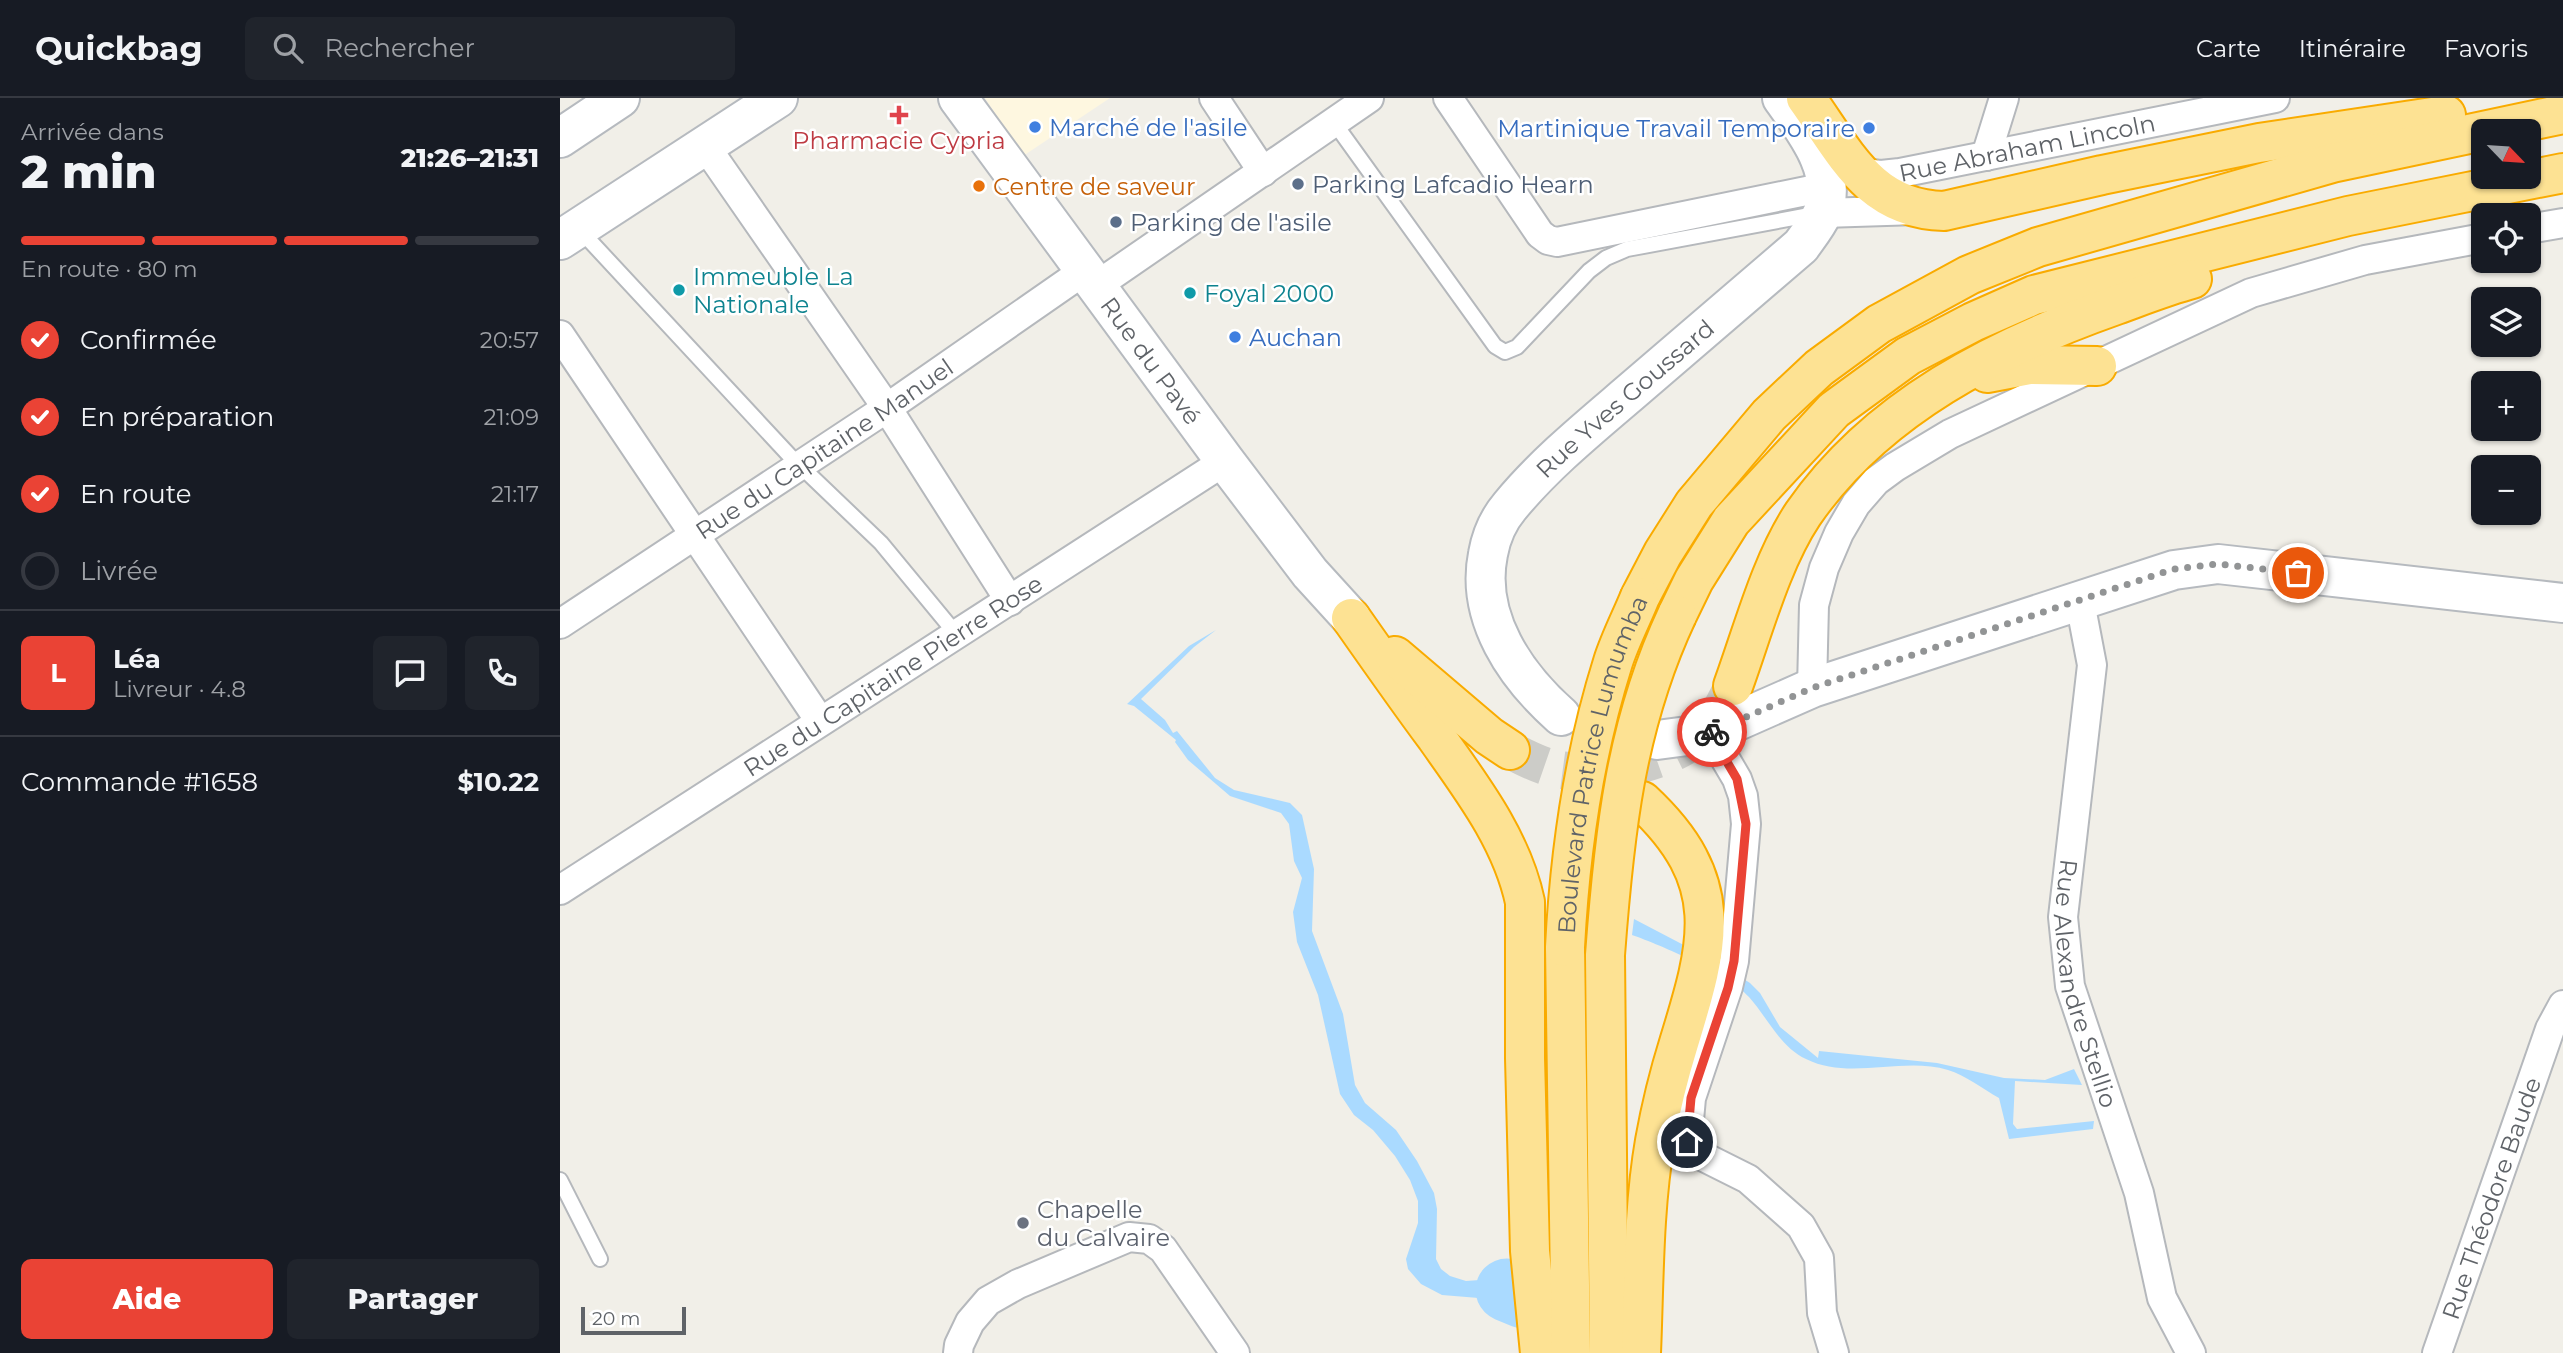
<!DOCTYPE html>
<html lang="fr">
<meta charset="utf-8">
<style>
:root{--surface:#171b24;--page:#20242c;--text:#f1f3f6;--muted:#9ea1a6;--line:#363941;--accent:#ea4335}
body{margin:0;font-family:Montserrat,sans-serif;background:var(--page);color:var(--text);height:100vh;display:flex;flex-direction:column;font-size:26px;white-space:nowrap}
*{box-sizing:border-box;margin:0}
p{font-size:23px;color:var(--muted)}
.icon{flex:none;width:38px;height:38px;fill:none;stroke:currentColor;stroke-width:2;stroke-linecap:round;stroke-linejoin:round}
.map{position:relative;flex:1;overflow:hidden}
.details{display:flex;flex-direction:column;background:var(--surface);width:560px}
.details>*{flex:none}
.needle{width:46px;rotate:115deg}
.controls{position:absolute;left:1911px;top:21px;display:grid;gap:14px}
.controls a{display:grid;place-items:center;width:70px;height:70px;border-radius:10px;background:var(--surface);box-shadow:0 2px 5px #0004;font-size:35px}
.scale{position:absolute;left:21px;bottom:18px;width:105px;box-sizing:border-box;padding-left:7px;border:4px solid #5f6368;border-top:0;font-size:19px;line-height:24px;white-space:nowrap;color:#5f6368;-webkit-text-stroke:5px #fff;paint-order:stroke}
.pin{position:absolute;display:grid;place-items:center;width:60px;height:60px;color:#fff;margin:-30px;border:4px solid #fff;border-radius:50%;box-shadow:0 2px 7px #0007}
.courier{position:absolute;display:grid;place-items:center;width:70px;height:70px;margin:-35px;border:5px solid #ea4335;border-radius:50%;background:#fff;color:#222;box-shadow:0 2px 9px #0007}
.head em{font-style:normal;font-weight:800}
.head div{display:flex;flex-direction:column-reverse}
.head{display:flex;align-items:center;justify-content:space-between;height:119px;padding:0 21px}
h1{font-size:46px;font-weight:800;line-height:52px}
.bar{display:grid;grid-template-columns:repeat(4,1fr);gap:10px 7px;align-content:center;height:84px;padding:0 21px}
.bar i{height:9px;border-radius:5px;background:var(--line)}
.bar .current{background:var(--accent)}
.bar p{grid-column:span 4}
.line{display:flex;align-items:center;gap:18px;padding:0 21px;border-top:2px solid var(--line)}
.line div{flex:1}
.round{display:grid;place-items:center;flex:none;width:74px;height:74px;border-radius:10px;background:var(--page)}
ol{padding:0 21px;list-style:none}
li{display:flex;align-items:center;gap:21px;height:77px}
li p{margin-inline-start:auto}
li .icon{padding:7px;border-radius:50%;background:var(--accent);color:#fff;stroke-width:4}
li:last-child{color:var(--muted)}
li i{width:38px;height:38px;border:4px solid var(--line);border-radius:50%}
.action{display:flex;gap:14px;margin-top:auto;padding:14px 21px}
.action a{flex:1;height:80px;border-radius:10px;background:var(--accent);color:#fff;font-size:28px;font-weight:800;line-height:80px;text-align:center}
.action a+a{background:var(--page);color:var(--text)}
header{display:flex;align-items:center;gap:42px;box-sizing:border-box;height:98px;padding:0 35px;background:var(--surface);border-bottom:2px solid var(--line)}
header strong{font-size:33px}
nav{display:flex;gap:38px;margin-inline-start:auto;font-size:24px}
.search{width:490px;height:63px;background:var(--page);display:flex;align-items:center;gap:18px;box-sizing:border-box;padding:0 24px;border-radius:10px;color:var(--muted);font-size:26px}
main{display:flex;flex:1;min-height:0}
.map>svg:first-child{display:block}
</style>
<header>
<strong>Quickbag</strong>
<div class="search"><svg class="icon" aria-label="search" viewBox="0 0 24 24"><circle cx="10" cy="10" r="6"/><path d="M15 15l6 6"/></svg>Rechercher</div>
<nav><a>Carte</a><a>Itinéraire</a><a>Favoris</a></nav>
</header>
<main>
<section class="details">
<div class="head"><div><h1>2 min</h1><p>Arrivée dans</p></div><em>21:26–21:31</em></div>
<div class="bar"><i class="current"></i><i class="current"></i><i class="current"></i><i></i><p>En route · 80 m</p></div>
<ol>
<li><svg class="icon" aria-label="check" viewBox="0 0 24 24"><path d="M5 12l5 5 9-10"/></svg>Confirmée<p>20:57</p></li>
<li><svg class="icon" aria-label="check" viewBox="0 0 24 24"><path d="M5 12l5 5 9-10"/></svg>En préparation<p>21:09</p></li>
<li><svg class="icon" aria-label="check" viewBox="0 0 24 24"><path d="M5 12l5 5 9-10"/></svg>En route<p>21:17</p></li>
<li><i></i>Livrée</li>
</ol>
<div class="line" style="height:126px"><b class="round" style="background:var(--accent);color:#fff">L</b><div><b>Léa</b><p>Livreur · 4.8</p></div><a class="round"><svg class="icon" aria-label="chat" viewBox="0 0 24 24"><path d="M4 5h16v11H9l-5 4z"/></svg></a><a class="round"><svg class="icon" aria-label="phone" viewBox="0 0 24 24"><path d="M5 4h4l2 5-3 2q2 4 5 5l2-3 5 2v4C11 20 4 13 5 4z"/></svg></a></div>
<div class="line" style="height:91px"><div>Commande #1658</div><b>$10.22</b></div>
<div class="action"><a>Aide</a><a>Partager</a></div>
</section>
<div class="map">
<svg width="2003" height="1255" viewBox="0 0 2003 1255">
<rect width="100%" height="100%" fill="#f1efe8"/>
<!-- commercial -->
<polygon fill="#fef7e0" points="425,0 550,0 463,58"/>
<!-- water -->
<g fill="#aadaff">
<polygon points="656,532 634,549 581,601 605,622 613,635 617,633 655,680 674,692 730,705 742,717 754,771 752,833 783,916 795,987 805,1005 836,1032 857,1063 874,1095 877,1111 876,1161 881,1171 890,1178 906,1183 947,1180 945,1205 931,1201 882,1197 861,1186 848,1171 846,1161 858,1125 858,1103 850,1082 835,1058 813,1032 794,1017 780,996 758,897 737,844 733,814 742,780 734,763 729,726 721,715 670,698 628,662 615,644 616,642 574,608 567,606 629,548"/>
<path d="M1074,821L1160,866L1190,885L1200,895L1220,929L1258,960L1259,953L1377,965L1444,980L1485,982L1514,971L1522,987L1455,983L1453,1026L1457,1031L1534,1023L1533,1031L1449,1041L1439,1000C1423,991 1405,977 1388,972C1342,958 1290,983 1246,961C1220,949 1207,919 1189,899C1170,877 1101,847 1072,837Z"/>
</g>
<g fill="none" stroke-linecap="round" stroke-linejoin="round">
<!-- river -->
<polyline stroke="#aadaff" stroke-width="63" points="947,1192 964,1199"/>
<!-- highway-tunnel -->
<path stroke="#ccccc8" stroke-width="38" stroke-dasharray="38 19" stroke-linecap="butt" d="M950,652C965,660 979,667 995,671C1042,680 1114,666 1148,630C1159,617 1166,603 1173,588"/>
<defs>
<g id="lane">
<polyline points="773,23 935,248 945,254 957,249 1029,173 1046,160 1067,151 1255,116"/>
<polyline points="19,131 229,357 321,445 397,537"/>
<polyline points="0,1082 40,1161"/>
</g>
<g id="street">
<polyline points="654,0 703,74"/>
<polyline points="888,0 980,136 988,142 997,144 1266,89"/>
<polyline points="146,49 327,310 450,503"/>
<polyline points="1426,58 1444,0"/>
<path id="s1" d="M1300,74L1321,77L1340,75L1715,0"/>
<polyline points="1263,115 1358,112"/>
<polyline points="1969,131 2003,125"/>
<polyline points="536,188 809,0"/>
<polyline points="0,237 260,623"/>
<path id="s2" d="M1520,504L1532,567L1503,819L1510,888L1579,1095L1602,1200L1631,1255"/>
<path id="s3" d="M0,526L327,310L524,173"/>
<polyline points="1252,590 1254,507 1264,470 1279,435 1296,406 1316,383 1335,369 1390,336 1691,195 1805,162 1923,140"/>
<polyline points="1150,635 1177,681 1183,698 1186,726 1174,863 1168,889 1131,1000 1127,1044 1134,1054 1188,1081 1241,1128 1259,1160 1262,1215 1274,1255"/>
<path id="s4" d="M0,792L665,363"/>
<polyline points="398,1255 399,1247 410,1224 428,1203 458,1186 569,1139 589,1141 603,1151 675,1255"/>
<path id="s5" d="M1877,1255L1990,931L2003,907"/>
</g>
<g id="secondary">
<path id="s6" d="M398,0L665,363L750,475L791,520"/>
<polyline points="0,40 60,0"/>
<polyline points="0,142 218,0"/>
<path id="s7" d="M1001,618C956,578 915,520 928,456C931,439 939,421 950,408C987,363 1035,325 1079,287C1133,241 1187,195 1241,148C1248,138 1257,127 1262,116C1280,75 1244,31 1222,0"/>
<polyline points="1097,642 1150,635 1252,590 1614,472 1658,466 2003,505"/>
</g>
<g id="highway">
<path d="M1246,0C1285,54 1309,111 1384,113L1542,77L1699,45L1886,17"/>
<polyline points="1427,275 1469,267 1537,268"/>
<polyline points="1080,499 1103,455 1134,406 1209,317 1259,270 1319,226 1409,177 1478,149 1772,65 2003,16"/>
<polyline points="1117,517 1134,482 1171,423 1274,312 1348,258 1413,224 1474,197 1788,118 2003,75"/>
<path d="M791,520C819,560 847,600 876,639C912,690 952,742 965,804V960L970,1153L980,1255"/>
<polyline points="835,558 929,638 950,652"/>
<path d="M1173,588C1193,533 1211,464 1243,416C1317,309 1437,249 1556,207C1581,198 1606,188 1632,181"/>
<polyline points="1005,849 1011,1255"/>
<polyline points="1045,857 1049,1255"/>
<path d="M1081,1255C1084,1185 1083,1112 1095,1043C1101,1010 1109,977 1119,945C1150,844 1168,783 1082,703"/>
</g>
</defs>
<!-- lane casing -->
<use href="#lane" stroke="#b5b8bc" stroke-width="18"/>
<!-- street casing -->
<use href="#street" stroke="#b5b8bc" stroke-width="32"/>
<!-- secondary casing -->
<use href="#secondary" stroke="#b6babf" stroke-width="42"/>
<!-- highway casing -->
<use href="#highway" stroke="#f9ab00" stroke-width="42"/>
<!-- lane -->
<use href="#lane" stroke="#fff" stroke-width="14"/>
<!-- street -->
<use href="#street" stroke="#fff" stroke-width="28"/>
<!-- secondary -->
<use href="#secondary" stroke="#fff" stroke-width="38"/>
<!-- highway -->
<use href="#highway" stroke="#fde293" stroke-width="38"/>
<defs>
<g id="highway-bridge">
<path id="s8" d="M1005,849C1010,753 1024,656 1053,564C1060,542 1071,521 1080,499"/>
<path d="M1045,857C1054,737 1065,628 1117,517"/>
</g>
</defs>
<!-- highway-bridge casing -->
<use href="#highway-bridge" stroke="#f9ab00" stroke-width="42" stroke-linecap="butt"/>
<!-- highway-bridge -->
<use href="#highway-bridge" stroke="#fde293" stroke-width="38"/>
</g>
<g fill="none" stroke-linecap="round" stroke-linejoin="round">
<!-- done -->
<polyline stroke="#929495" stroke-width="7" stroke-dasharray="0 12.6" points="1152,634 1252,590 1614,471 1658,466 1738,475"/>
<!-- route -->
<polyline stroke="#ea4335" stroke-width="9" points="1127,1044 1131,1000 1168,890 1174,863 1186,726 1177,681 1150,635 1152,634"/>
</g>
<!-- markers -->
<path fill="#e0444e" stroke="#fff" stroke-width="2.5" d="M335.5 6.5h7v7h7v7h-7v7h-7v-7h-7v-7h7z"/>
<g fill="#3f7fe0" stroke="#fff" stroke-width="2.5">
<circle cx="475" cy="29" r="7"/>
<circle cx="1309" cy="30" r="7"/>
<circle cx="675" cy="239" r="7"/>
</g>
<g fill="#5c6f8a" stroke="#fff" stroke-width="2.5">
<circle cx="738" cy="86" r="7"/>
<circle cx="556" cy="124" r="7"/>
</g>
<circle fill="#e8710a" stroke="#fff" stroke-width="2.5" cx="419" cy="88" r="7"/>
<g fill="#0f9aa8" stroke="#fff" stroke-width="2.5">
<circle cx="119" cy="192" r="7"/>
<circle cx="630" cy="195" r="7"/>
</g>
<circle fill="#6b7280" stroke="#fff" stroke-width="2.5" cx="463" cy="1125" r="7"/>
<g text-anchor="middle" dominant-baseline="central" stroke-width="5" stroke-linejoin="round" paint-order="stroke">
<!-- shop labels -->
<g font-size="24" fill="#366cbe" stroke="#fff" text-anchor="start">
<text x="489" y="29">Marché de l'asile</text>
<text x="1295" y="30" text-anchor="end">Martinique Travail Temporaire</text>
<text x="689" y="239">Auchan</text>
</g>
<!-- health labels -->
<g font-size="24" fill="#be3a42" stroke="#fff">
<text x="339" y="42">Pharmacie Cypria</text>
</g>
<!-- street labels -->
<g font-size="24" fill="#5f6368" stroke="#fff">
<text stroke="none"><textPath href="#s1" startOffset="170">Rue Abraham Lincoln</textPath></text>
<text stroke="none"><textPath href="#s6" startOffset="326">Rue du Pavé</textPath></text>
<text stroke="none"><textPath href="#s7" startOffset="397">Rue Yves Goussard</textPath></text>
<text stroke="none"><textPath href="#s3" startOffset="317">Rue du Capitaine Manuel</textPath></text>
<text stroke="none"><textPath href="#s4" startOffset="396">Rue du Capitaine Pierre Rose</textPath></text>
<text stroke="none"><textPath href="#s8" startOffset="187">Boulevard Patrice Lumumba</textPath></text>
<text stroke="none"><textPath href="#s2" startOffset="387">Rue Alexandre Stellio</textPath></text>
<text stroke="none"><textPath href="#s5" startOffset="164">Rue Théodore Baude</textPath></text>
</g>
<!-- service labels -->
<g font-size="24" fill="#4e5e75" stroke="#fff" text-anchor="start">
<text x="752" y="86">Parking Lafcadio Hearn</text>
<text x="570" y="124">Parking de l'asile</text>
</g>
<!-- food labels -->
<g font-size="24" fill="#c56008" stroke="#fff" text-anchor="start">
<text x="433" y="88">Centre de saveur</text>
</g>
<!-- culture labels -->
<g font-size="24" fill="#0d838f" stroke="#fff" text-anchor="start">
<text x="133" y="178">Immeuble La<tspan x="133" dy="28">Nationale</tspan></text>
<text x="644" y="195">Foyal 2000</text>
</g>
<!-- worship labels -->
<g font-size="24" fill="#5b616d" stroke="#fff" text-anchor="start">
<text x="477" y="1111">Chapelle<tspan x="477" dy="28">du Calvaire</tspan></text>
</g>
</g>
</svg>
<div class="controls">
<a><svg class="needle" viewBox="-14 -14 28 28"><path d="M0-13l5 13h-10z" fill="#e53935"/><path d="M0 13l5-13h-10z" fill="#9ea1a6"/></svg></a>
<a><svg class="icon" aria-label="locate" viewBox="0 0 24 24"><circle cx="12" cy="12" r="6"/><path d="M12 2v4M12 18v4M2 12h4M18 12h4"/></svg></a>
<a><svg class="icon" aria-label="layers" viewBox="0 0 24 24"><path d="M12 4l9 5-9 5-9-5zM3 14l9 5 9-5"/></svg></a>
<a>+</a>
<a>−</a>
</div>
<div class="scale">20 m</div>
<div class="pin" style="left:1738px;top:475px;background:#ea580c"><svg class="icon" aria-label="bag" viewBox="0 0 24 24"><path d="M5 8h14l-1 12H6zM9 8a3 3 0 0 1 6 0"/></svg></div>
<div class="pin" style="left:1127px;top:1044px;background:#1f2937"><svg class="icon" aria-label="home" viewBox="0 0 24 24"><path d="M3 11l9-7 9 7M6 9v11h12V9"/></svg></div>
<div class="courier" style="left:1152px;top:634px"><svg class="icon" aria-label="bike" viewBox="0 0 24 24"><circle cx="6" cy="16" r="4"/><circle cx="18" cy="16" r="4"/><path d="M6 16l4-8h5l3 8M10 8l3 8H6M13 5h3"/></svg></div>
</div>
</main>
